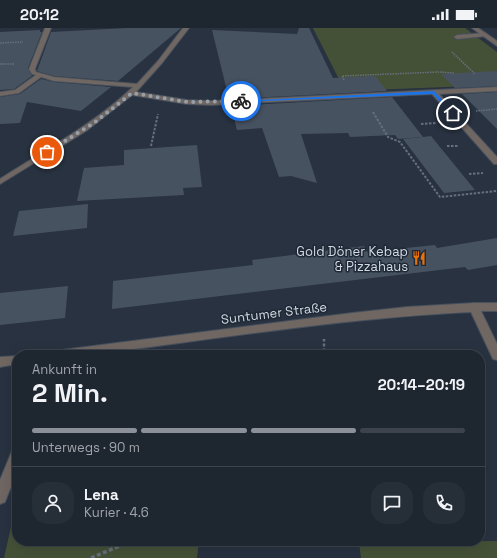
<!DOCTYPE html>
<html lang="de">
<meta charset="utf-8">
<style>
:root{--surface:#1e2630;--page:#262e38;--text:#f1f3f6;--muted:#a1a5ab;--line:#3c434c;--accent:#8c9099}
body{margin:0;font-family:"Space Grotesk",sans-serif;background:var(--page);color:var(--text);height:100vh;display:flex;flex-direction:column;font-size:15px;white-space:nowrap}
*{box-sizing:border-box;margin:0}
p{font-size:13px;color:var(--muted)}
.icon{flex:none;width:22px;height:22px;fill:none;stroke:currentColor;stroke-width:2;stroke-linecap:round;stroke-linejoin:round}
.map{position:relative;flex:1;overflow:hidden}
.sheet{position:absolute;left:12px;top:322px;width:473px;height:196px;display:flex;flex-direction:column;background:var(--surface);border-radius:16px;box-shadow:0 4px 16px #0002,0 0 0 1px var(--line)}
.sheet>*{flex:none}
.pin{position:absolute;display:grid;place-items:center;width:34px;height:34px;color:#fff;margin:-17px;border:2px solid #fff;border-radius:50%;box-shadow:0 1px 4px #0007}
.courier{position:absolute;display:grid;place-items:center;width:40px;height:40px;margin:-20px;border:3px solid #1a73e8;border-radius:50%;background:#fff;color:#222;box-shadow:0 1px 5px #0007}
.headline em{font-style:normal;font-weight:800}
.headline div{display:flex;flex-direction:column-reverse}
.headline{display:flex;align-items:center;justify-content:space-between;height:68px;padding:0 20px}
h1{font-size:26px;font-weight:800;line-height:30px}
.bar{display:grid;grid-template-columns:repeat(4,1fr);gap:6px 4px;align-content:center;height:48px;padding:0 20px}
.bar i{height:5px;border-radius:3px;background:var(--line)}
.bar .on{background:var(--accent)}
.bar p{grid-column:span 4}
.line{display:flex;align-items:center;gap:10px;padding:0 20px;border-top:1px solid var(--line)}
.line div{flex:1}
.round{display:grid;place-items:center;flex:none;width:42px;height:42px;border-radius:16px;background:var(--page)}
.status{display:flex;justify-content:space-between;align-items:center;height:28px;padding:0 20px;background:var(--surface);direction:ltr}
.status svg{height:11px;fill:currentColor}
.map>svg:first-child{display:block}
</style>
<div class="status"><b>20:12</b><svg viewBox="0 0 49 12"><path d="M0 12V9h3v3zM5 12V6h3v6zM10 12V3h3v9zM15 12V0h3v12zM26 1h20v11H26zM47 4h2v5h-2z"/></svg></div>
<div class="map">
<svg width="497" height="530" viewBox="0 0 497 530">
<rect width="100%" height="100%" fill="#283240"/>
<!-- green -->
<g fill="#455137">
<polygon points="313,0 465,0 497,24 497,57 345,63"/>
<polygon points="17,472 17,513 199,513 197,530 4,530"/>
<polygon points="497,513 497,530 361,530 359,514"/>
</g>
<!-- building -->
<g fill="#475261">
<polygon points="127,0 181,0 118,53 54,48 37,43 51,4"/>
<polygon points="299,0 309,0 333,50 375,48 387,63 229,71 212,2 297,6"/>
<polygon points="40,2 40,4 42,4 28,40 32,48 14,61 0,62 0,4"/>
<polygon points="497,43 497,58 455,60 441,46"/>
<polygon points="41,51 54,54 111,59 81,83 27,74 20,95 0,96 0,69 20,66"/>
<polygon points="497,64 497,101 462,66"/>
<polygon points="392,69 423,109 431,108 475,162 444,165 403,111 423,109 398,111 395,107 350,109 348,105 301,106 317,155 291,148 279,149 262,100 237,102 231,78"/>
<polygon points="197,117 202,159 183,160 184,167 77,173 84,140 124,137 124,122"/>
<polygon points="88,176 87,200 13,208 19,183"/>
<polygon points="497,210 497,237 468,242 465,239 112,281 113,253 253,237 252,232 364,218 367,224 435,217 437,220"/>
<polygon points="68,258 65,290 0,297 0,265"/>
</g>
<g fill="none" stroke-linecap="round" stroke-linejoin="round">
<defs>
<g id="service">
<polygon points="485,5 488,7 487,8 457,11 454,9 457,7"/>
<polygon points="17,421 17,443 5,474 0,476 0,452 12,423"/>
</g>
<g id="minor">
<path d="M45,0H51L35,41L36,44L54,49L137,56L158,33L183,0H189L162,35L136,64L187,72L211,73L497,59V63L439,66L497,129V136H494L432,66L211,77L187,76L132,67L86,103L0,156V151C45,122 94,96 133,59L54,53L41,49L19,65L0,68V64L15,62L36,47L32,46L29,41Z"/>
<polygon points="472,0 478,0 497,13 497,18"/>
<path d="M474,275H497V283H481L497,316V332L493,331L471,284C343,290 215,311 88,327H48L50,324L54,323L352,285L407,279Z"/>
<polygon points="17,328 17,336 0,339 0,329"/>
</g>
</defs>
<!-- service casing -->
<use href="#service" stroke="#47505d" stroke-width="2"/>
<!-- minor casing -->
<use href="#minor" stroke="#47505d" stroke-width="2"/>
<!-- path-far3 -->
<g stroke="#676f7c" stroke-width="1.5" stroke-dasharray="1.5 1" stroke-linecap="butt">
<polyline points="0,15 23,14"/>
<polyline points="452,24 475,46"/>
<polyline points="0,36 15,36"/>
<polyline points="344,52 342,48 438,44 454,45"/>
<polyline points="476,83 497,81"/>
</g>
<!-- path-far2 -->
<g stroke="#676f7c" stroke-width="2" stroke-dasharray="2.5 1.5" stroke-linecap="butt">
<polyline points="373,84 388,109 400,114 440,169 497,163"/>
<polyline points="421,96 437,95"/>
<polyline points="151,118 158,86"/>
<polyline points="447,118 458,118"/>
<polyline points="469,146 483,145"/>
</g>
<!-- path-far1 -->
<polyline stroke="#676f7c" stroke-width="2.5" stroke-dasharray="3 2" stroke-linecap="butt" points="298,327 324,322 324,311"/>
<!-- path -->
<polyline stroke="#676f7c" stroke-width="3.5" stroke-dasharray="4 2.5" stroke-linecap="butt" points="91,530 131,513"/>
<!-- service -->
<use href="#service" fill="#706763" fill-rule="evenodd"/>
<!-- minor -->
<use href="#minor" fill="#706763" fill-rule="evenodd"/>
</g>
<!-- route -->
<polygon fill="#1a73e8" points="434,63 454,84 454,86 451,86 433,66 241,74 239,73"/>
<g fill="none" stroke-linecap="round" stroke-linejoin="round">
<!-- done -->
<polyline stroke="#979fa9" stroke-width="4" stroke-dasharray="0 7.2" points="47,124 94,95 132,65 187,74 241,73"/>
</g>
<!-- icons -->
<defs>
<symbol id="restaurant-bare" viewBox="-9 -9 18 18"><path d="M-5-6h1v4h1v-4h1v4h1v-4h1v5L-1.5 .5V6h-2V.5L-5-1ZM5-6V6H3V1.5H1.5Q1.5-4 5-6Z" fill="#e8710a" stroke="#1e2836" stroke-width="2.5" paint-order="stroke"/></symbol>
</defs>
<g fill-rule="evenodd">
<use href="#restaurant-bare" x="409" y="220" width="20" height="20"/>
</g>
<g text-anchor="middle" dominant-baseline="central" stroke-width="3" stroke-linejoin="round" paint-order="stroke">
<!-- poi labels -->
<g font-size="13" fill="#d3d9e2" stroke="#1e2836" text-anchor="end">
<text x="408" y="223">Gold Döner Kebap<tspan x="408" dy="15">&amp; Pizzahaus</tspan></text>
</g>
<!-- street labels -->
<g font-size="13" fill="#d3d9e2" stroke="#1e2836">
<text transform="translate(274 285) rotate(-7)">Suntumer Straße</text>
</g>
</g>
</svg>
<div class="pin" style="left:47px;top:124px;background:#ea580c"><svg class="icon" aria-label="bag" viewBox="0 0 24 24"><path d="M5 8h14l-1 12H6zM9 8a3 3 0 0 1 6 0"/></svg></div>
<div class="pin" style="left:453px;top:85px;background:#1f2937"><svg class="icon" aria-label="home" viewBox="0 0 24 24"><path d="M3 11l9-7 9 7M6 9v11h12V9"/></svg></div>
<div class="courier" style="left:241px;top:73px"><svg class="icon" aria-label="bike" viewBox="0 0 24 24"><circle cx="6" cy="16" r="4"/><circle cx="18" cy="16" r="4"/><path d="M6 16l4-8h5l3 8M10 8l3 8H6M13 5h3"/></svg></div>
<section class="sheet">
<div class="headline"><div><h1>2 Min.</h1><p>Ankunft in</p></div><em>20:14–20:19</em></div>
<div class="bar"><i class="on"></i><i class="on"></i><i class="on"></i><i></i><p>Unterwegs · 90 m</p></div>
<div class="line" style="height:72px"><a class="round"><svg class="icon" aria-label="person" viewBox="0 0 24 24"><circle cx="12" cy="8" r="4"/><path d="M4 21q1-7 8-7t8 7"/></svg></a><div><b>Lena</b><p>Kurier · 4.6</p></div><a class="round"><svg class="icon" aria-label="chat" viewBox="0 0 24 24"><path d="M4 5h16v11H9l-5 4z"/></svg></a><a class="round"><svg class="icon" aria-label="phone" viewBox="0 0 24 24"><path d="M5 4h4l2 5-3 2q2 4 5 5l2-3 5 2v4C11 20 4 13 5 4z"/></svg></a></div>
</section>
</div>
